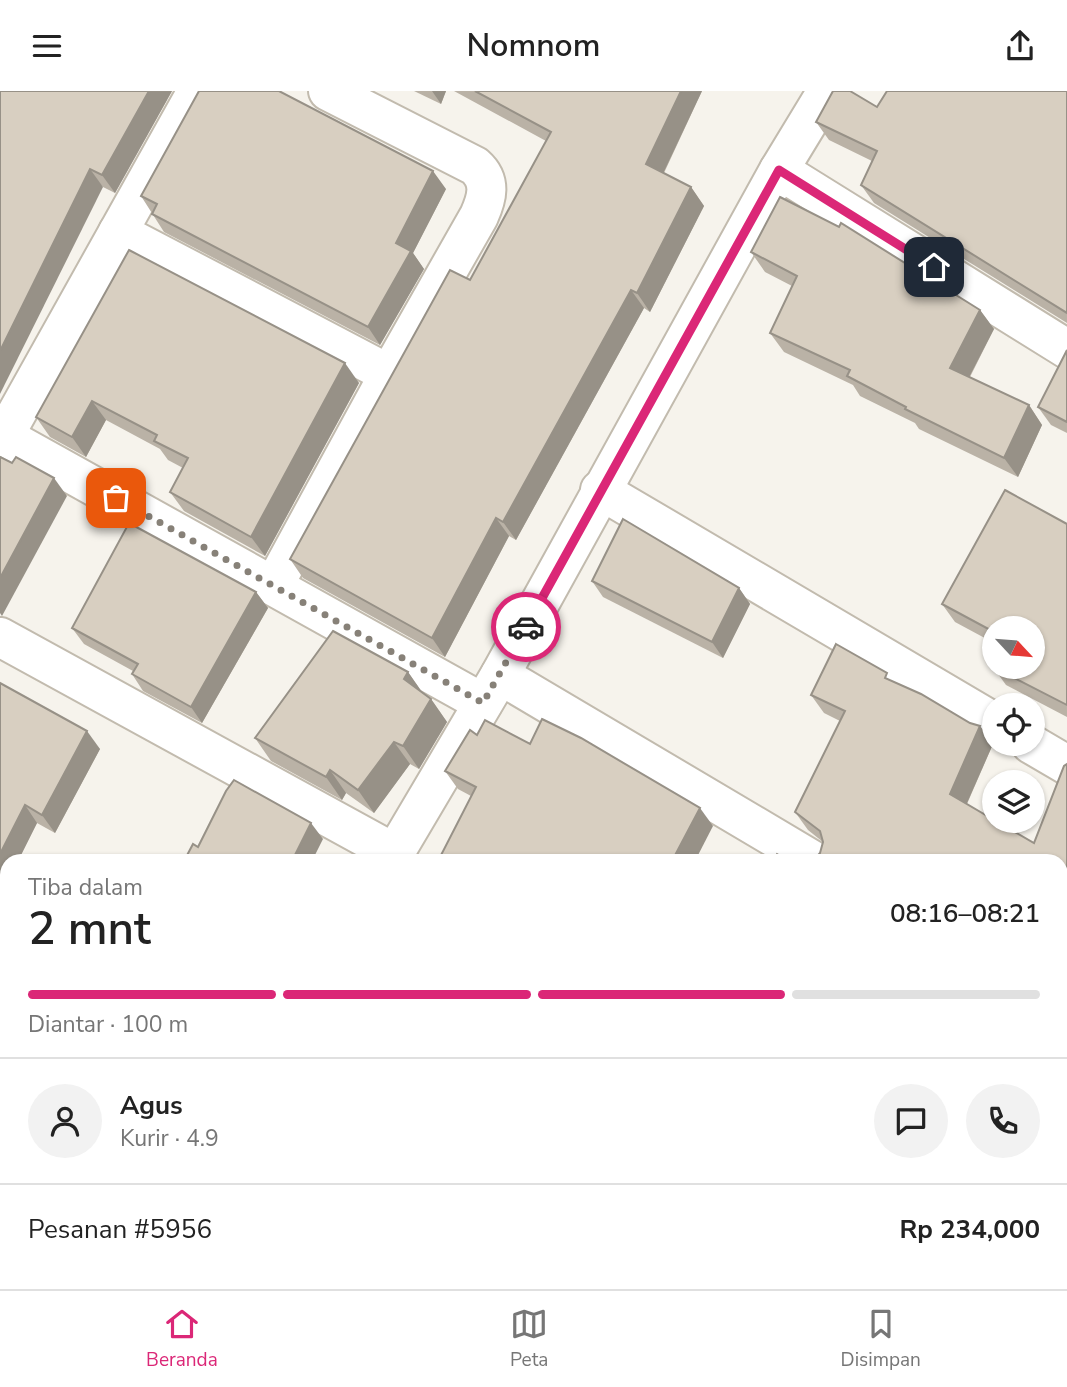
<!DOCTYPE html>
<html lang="id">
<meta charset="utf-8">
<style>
:root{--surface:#fff;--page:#f2f2f2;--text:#222;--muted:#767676;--line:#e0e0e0;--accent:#db2777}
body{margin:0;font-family:"Nunito Sans",sans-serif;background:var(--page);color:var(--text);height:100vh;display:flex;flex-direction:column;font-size:26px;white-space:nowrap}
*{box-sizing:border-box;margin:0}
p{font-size:23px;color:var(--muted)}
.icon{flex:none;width:38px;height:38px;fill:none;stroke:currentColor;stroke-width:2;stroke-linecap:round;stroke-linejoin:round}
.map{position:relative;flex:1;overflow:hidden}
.sheet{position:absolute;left:0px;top:763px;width:1068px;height:436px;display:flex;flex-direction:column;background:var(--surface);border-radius:21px 21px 0 0;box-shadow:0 2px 5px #0004}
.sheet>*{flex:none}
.needle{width:46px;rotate:116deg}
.controls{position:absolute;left:982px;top:525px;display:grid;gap:14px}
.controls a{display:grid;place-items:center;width:63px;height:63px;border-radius:50%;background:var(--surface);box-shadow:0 2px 5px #0004;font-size:35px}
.pin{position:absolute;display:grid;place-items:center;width:60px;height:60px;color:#fff;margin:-30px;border-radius:14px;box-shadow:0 4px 10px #0006}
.courier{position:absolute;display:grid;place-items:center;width:70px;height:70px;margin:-35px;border:5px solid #db2777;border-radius:50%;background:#fff;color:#222;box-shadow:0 2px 9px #0007}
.headline em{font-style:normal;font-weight:600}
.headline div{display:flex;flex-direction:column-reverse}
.headline{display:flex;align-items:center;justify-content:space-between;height:119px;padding:0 28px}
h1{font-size:46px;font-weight:600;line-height:52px}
.bar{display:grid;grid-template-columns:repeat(4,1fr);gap:10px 7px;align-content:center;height:84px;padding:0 28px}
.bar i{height:9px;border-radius:5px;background:var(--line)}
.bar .current{background:var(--accent)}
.bar p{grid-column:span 4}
.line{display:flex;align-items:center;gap:18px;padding:0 28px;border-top:2px solid var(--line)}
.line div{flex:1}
.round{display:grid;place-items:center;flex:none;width:74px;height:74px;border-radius:37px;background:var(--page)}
header{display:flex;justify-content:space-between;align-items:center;height:91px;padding:0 28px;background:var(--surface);font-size:32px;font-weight:600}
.tabs{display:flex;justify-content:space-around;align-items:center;height:98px;border-top:2px solid var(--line);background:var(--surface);font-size:19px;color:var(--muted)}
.tabs a{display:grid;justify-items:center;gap:4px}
.tabs .current{color:var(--accent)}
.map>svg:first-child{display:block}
</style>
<header><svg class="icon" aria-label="menu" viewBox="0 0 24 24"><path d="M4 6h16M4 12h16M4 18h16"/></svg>Nomnom<svg class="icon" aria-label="share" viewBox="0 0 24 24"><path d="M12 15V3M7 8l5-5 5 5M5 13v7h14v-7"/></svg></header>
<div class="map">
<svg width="1067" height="1198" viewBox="0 0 1067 1198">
<rect width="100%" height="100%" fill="#f6f3ec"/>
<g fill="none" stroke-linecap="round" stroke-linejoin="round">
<defs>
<g id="street">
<polyline points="779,79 1067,258"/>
<polyline points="118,141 389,283"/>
<polyline points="0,343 483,612"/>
<polyline points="4,345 197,0"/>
<polyline points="600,399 994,631"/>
<path d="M274,494L389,283L479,125C487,107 492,90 475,75L328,0"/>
<polyline points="0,546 394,762"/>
<polyline points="500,584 814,770"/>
<polyline points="1031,653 1067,674"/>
<polyline points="390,770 500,584 779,79 827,0"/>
<polyline points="0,902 7,906"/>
<polyline points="1060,915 1067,919"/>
<polyline points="148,1198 151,1192"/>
</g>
</defs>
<!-- street casing -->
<use href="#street" stroke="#c2bbae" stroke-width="42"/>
<!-- street -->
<use href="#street" stroke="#fff" stroke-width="38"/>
</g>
<!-- wall -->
<g fill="#bab2a6">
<polygon points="0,0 172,0 115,102 103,96"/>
<polygon points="414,0 446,0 441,13"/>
<polygon points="454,0 702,0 664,82 691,96 704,115 650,221 644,217 516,449 509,445 445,566 303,487 290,468 470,189 546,50"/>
<polygon points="1067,0 1067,232 874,112 861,94 872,70 829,49 816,31"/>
<polygon points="446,98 413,162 424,178 380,254 164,141 141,105"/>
<polygon points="129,159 359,292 265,465 184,420 170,401 183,377 168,369 160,358 106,329 86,366 50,346 36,326"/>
<polygon points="751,161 980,219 994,238 970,286 1029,314 1042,334 1018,386 919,338 915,332 860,305 853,294 784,261 770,242 792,195 765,181"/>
<polygon points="1067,259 1067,342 1051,334 1038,316"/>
<polygon points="1067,433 1067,626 1006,594 993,576 1032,537 994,537 994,552 955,531 942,513"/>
<polygon points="592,490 739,497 750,513 723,567 603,506"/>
<polygon points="256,501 268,517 202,632 143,600 132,583 133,580 84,553 72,537"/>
<polygon points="408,581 422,601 431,608 447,631 419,678 410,673 374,722 346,702 342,709 271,670 255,647"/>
<polygon points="892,590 970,632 980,635 993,653 967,713 1034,752 1067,673 1067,896 1060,893 1060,770 820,762 823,751 808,739 795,721 840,630 824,622 811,604"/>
<polygon points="0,592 100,658 55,742 37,732 18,770 7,770"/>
<polygon points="477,644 530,653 713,735 471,705 458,698 445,680"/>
<polygon points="0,906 7,907 7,1060 0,1056"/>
<polygon points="1067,918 1067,1055 1060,1052 1060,921"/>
<polygon points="424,1192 558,1192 554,1198 428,1198"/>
</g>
<!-- shaded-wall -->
<g fill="#979187">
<polygon points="149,0 172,0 115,102 102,84"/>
<polygon points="432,0 446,0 441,13"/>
<polygon points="681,0 702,0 659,91 646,73"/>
<polygon points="90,78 103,96 0,303 0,260"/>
<polygon points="433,80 446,98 413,162 424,178 380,254 368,236 396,152"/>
<polygon points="691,96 704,115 650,221 637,202"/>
<polygon points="631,199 644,217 516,449 503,431"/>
<polygon points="980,219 994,238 964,296 950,277"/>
<polygon points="345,272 359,292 265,465 251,446"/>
<polygon points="92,310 106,329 86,366 72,346"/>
<polygon points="1029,314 1042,334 1018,386 1004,367"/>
<polygon points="54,387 67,405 2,525 0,522 0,487"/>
<polygon points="496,427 509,445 445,566 432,547"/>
<polygon points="739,497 750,513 723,567 712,551"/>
<polygon points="256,501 268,517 202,632 191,616"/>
<polygon points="408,581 424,604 404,588"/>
<polygon points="431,608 447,631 419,678 403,655"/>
<polygon points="980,635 993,653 963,721 950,703"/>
<polygon points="87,640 100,658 55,742 42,724"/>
<polygon points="394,651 410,673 374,722 358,699"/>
<polygon points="330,679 346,702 342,709 326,686"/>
<polygon points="25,714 37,732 18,770 7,770 7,793 0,807 0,763"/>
<polygon points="700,717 713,735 695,770 672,770"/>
<polygon points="311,732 323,748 312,770 292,770"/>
<polygon points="86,1192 93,1192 97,1198 83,1198"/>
<polygon points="522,1192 558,1192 554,1198 519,1198"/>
</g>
<!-- building -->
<g fill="#d8cfc1" stroke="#979187" stroke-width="2">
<polygon points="0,0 149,0 102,84 90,78 0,260"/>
<polygon points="199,0 279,0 433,80 396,152 411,160 368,236 152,123 157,113 141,105"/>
<polygon points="475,0 681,0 646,73 691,96 637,202 631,199 503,431 496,427 432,547 290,468 450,179 470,189 551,41"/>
<polygon points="833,0 850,0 877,16 887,0 1067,0 1067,222 861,94 877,60 816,31"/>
<polygon points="780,106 839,136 841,132 980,219 950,277 1029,314 1004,367 905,318 906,316 847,285 850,279 770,242 797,185 751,161"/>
<polygon points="129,159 345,272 251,446 170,401 188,367 154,350 157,344 92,310 72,346 36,326"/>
<polygon points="1067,259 1067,331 1038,316"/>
<polygon points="0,366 12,372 16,366 54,387 0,487"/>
<polygon points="1005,399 1067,433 1067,614 993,576 994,575 994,576 1032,576 1032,537 994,537 994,541 942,513"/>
<polygon points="623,428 739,497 712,551 592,490"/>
<polygon points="129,432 256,501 191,616 132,583 138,573 72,537"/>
<polygon points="333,540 408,581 404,588 431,608 403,655 394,651 358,699 330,679 326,686 255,647"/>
<polygon points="836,553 887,582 885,587 921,603 970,632 980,635 950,703 994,729 994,730 996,730 1034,752 1064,675 1067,673 1067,884 1060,880 1060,770 813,770 820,762 823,751 820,740 795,721 845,620 811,604"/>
<polygon points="0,592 87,640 42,724 25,714 0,763"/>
<polygon points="542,628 581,647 700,717 672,770 438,770 476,696 445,680 470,639 477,644 485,629 530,653"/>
<polygon points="234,689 311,732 292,770 184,770 193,753 198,756 226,700"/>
<polygon points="777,763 789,770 773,770"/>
<polygon points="3,905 7,907 7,1048 0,1044 0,906"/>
<polygon points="1067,918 1067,1043 1060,1040 1060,921"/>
<polygon points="0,1143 7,1146 7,1192 86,1192 83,1198 0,1198"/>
<polygon points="1067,1147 1067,1198 1042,1198 1045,1192 1060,1192 1060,1160"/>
<polygon points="281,1192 393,1192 405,1198 278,1198"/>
<polygon points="449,1192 522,1192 519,1198 461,1198"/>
</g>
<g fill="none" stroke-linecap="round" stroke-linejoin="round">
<!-- done -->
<polyline stroke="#878178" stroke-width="7" stroke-dasharray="0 12.6" points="116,407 483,612 526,536"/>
<!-- route -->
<polyline stroke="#db2777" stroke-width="9" points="526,536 779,79 934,176"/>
</g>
</svg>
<div class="controls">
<a><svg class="needle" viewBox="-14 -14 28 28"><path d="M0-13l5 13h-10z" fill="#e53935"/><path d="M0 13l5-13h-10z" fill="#767676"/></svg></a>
<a><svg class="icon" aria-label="locate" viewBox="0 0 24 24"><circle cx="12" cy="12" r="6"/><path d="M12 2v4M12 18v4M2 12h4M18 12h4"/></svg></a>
<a><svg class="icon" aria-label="layers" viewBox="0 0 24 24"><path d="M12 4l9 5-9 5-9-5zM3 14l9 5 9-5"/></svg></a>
</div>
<div class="pin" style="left:116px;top:407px;background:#ea580c"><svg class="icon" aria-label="bag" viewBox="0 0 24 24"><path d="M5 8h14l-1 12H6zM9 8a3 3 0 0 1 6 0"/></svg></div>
<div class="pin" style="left:934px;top:176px;background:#1f2937"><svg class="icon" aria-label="home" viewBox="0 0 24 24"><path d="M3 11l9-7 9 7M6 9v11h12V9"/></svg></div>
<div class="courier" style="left:526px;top:536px"><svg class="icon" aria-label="car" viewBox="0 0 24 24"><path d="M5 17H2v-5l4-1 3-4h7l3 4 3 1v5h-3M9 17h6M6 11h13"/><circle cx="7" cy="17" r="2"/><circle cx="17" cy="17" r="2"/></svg></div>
<section class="sheet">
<div class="headline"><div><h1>2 mnt</h1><p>Tiba dalam</p></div><em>08:16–08:21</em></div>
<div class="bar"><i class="current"></i><i class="current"></i><i class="current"></i><i></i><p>Diantar · 100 m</p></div>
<div class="line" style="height:126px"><a class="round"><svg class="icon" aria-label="person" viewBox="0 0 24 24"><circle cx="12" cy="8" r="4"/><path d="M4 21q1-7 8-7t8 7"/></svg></a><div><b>Agus</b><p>Kurir · 4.9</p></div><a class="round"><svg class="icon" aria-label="chat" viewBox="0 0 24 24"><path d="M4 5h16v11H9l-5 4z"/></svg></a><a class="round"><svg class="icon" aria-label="phone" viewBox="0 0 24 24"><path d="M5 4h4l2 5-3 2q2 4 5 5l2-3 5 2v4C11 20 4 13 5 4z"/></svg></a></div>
<div class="line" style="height:91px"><div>Pesanan #5956</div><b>Rp 234,000</b></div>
</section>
</div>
<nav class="tabs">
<a class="current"><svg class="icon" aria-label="home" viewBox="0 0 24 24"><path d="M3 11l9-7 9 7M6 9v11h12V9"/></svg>Beranda</a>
<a><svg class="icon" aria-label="map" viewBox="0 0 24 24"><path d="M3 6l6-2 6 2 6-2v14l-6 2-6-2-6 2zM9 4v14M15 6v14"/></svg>Peta</a>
<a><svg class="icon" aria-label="saved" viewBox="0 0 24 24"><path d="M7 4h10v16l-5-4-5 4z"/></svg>Disimpan</a>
</nav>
